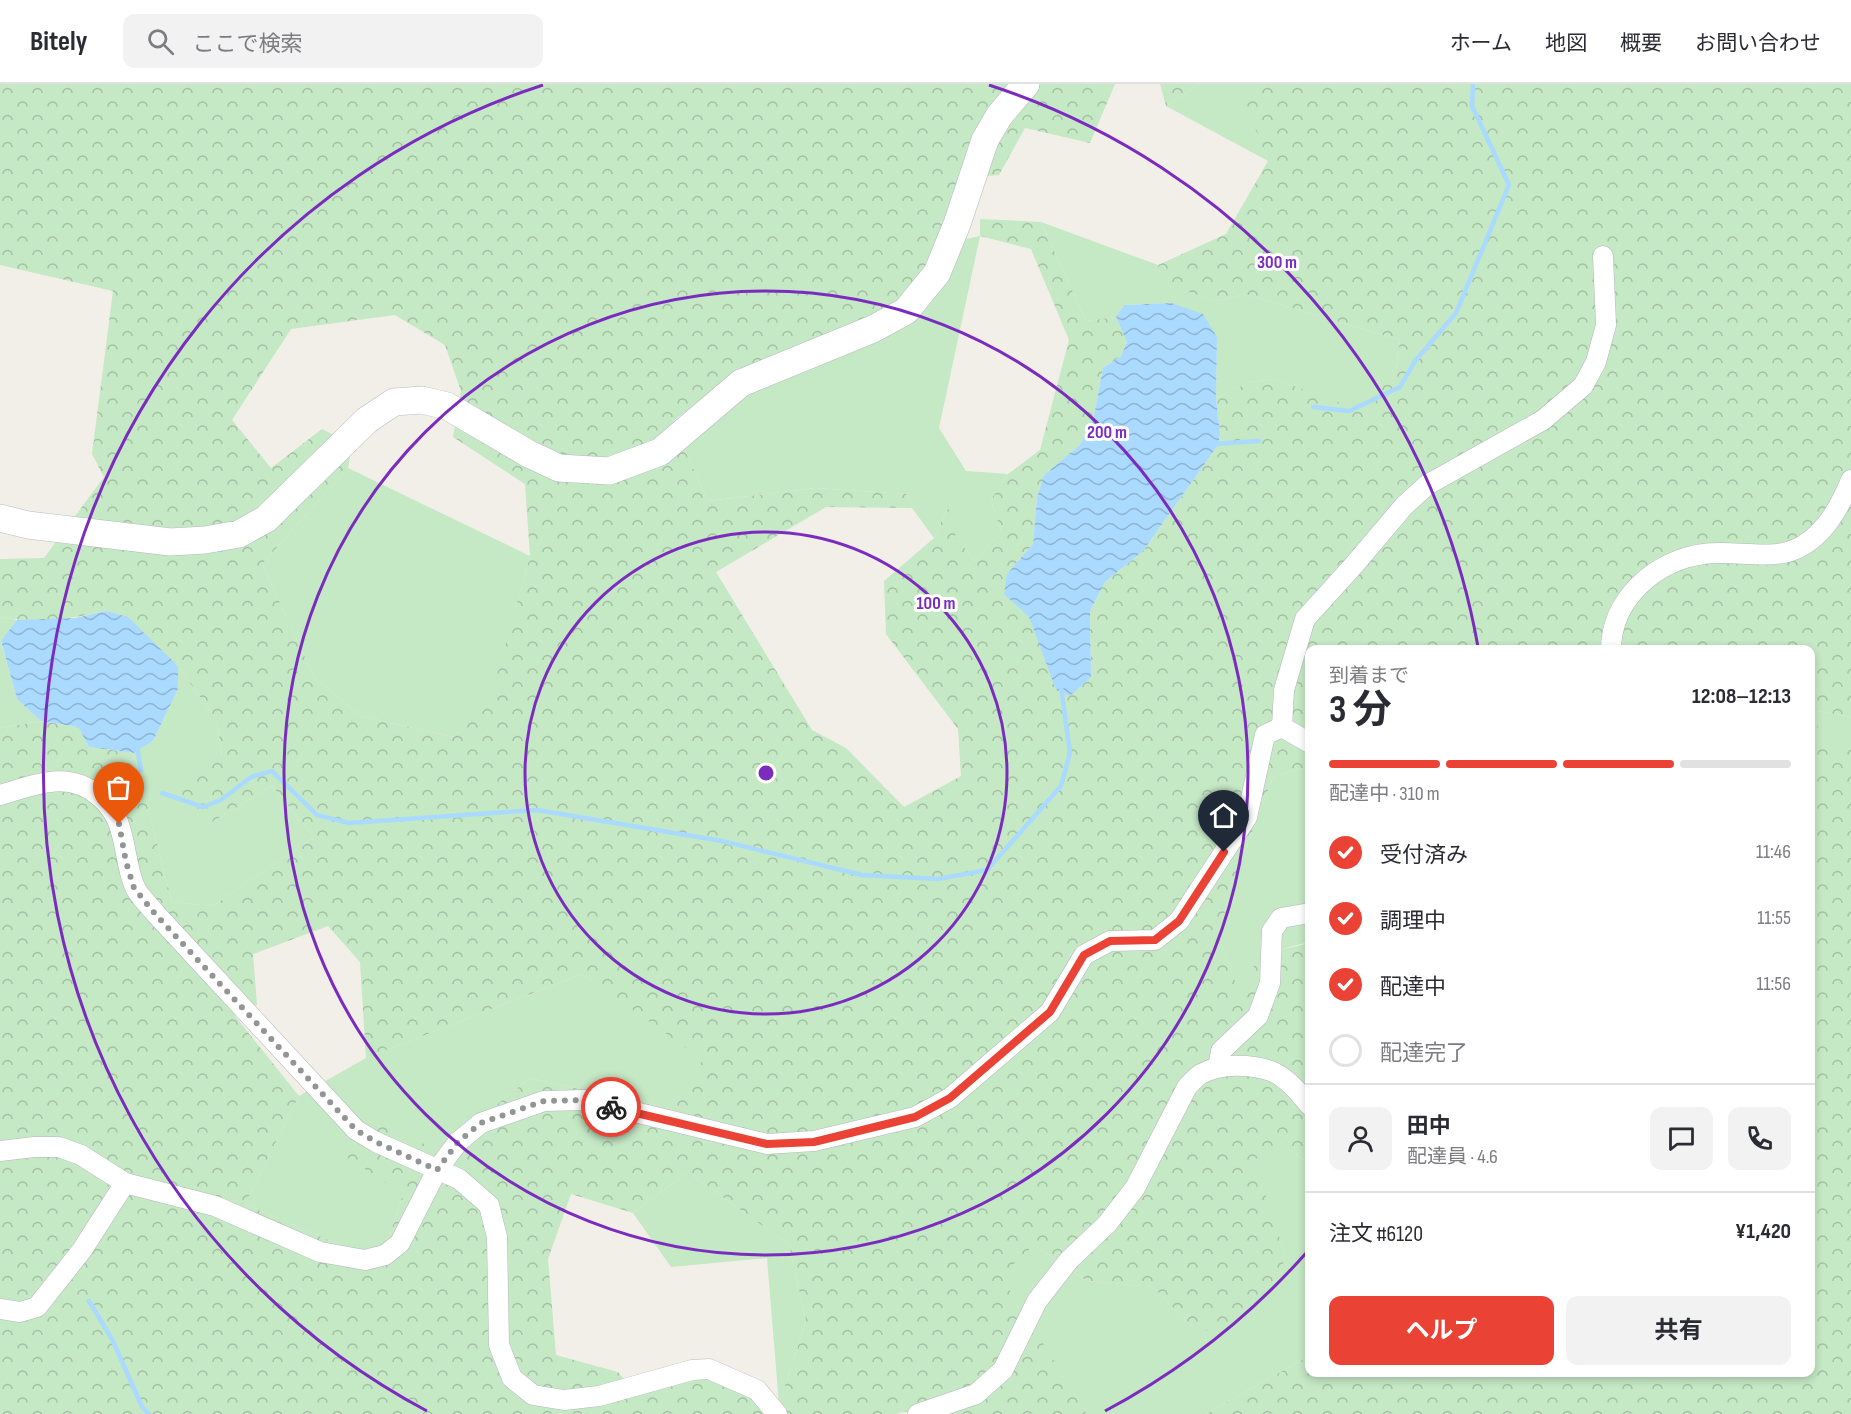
<!DOCTYPE html>
<html lang="ja">
<meta charset="utf-8">
<style>
:root{--surface:#fff;--page:#f2f2f3;--text:#2b2b33;--muted:#7c7c81;--line:#e1e1e2;--accent:#ea4335}
body{margin:0;font-family:"Sofia Sans Condensed","Noto Sans JP",sans-serif;background:var(--page);color:var(--text);height:100vh;display:flex;flex-direction:column;font-size:22px;white-space:nowrap}
*{box-sizing:border-box;margin:0}
p{font-size:20px;color:var(--muted)}
.icon{flex:none;width:33px;height:33px;fill:none;stroke:currentColor;stroke-width:2;stroke-linecap:round;stroke-linejoin:round}
.map{position:relative;flex:1;overflow:hidden}
.panel{position:absolute;left:1305px;top:561px;width:510px;height:732px;display:flex;flex-direction:column;background:var(--surface);border-radius:12px;box-shadow:0 3px 9px #0003}
.panel>*{flex:none}
.pin{position:absolute;display:grid;place-items:center;width:51px;height:51px;color:#fff;margin:-62px -26px;border-radius:50% 50% 50% 0;rotate:-45deg;box-shadow:0 0 6px #0007}
.pin .icon{rotate:45deg}
.courier{position:absolute;display:grid;place-items:center;width:60px;height:60px;margin:-30px;border:4px solid #ea4335;border-radius:50%;background:#fff;color:#222;box-shadow:0 2px 8px #0007}
.overview em{font-style:normal;font-weight:700}
.overview div{display:flex;flex-direction:column-reverse}
.overview{display:flex;align-items:center;justify-content:space-between;height:102px;padding:0 24px}
h1{font-size:39px;font-weight:700;line-height:45px}
.bar{display:grid;grid-template-columns:repeat(4,1fr);gap:9px 6px;align-content:center;height:72px;padding:0 24px}
.bar i{height:8px;border-radius:4px;background:var(--line)}
.bar .active{background:var(--accent)}
.bar p{grid-column:span 4}
.line{display:flex;align-items:center;gap:15px;padding:0 24px;border-top:2px solid var(--line)}
.line div{flex:1}
.round{display:grid;place-items:center;flex:none;width:63px;height:63px;border-radius:12px;background:var(--page)}
ol{padding:0 24px;list-style:none}
li{display:flex;align-items:center;gap:18px;height:66px}
li p{margin-inline-start:auto}
li .icon{padding:6px;border-radius:50%;background:var(--accent);color:#fff;stroke-width:4}
li:last-child{color:var(--muted)}
li i{width:33px;height:33px;border:3px solid var(--line);border-radius:50%}
.primary-button{display:flex;gap:12px;margin-top:auto;padding:12px 24px}
.primary-button a{flex:1;height:69px;border-radius:12px;background:var(--accent);color:#fff;font-size:24px;font-weight:700;line-height:69px;text-align:center}
.primary-button a+a{background:var(--page);color:var(--text)}
header{display:flex;align-items:center;gap:36px;box-sizing:border-box;height:84px;padding:0 30px;background:var(--surface);border-bottom:2px solid var(--line)}
header strong{font-size:28px}
nav{display:flex;gap:33px;margin-inline-start:auto;font-size:21px}
.search{width:420px;height:54px;background:var(--page);display:flex;align-items:center;gap:15px;box-sizing:border-box;padding:0 21px;border-radius:12px;color:var(--muted);font-size:22px}
.map>svg:first-child{display:block}
</style>
<header>
<strong>Bitely</strong>
<div class="search"><svg class="icon" aria-label="search" viewBox="0 0 24 24"><circle cx="10" cy="10" r="6"/><path d="M15 15l6 6"/></svg>ここで検索</div>
<nav><a>ホーム</a><a>地図</a><a>概要</a><a>お問い合わせ</a></nav>
</header>
<div class="map">
<svg width="1851" height="1330" viewBox="0 0 1851 1330">
<defs>
<pattern id="forest-crowns" width="20" height="18" patternUnits="userSpaceOnUse" patternTransform="scale(1.5)"><rect width="20" height="18" fill="#c5e8c5"/><path d="M2 6a3 3 0 1 1 6 0M12 15a3 3 0 1 1 6 0" fill="none" stroke="#a3c0a4"/></pattern>
<pattern id="water-waves" width="16" height="10" patternUnits="userSpaceOnUse" patternTransform="scale(1.5)"><rect width="16" height="10" fill="#aadaff"/><path d="M0 5q4-4 8 0t8 0" fill="none" stroke="#8eb4d2"/></pattern>
</defs>
<rect width="100%" height="100%" fill="#f1efe8"/>
<!-- green -->
<g fill="#c5e8c5">
<polygon points="1200,0 1258,0 1247,21 1268,77 1166,22"/>
<polygon points="1041,138 1158,181 1163,200 1218,217 1245,210 1400,256 1395,293 1346,322 1274,295 1250,298 1216,314 1217,253 1171,219 1124,221 1116,233 1086,237"/>
<polygon points="980,152 939,344 966,387 1008,390 991,416 1001,447 975,477 955,452 947,425 934,454 912,424 907,410 815,404 708,417 672,338 919,228 961,156"/>
<polygon points="348,384 530,472 490,616 453,653 361,632 314,593 262,480"/>
<polygon points="0,533 17,536 1,558 17,615 41,637 0,644"/>
<polygon points="178,582 217,637 222,673 204,743 272,702 314,753 213,822 172,818 134,669 153,657 178,605"/>
<polygon points="1818,627 1851,633 1851,663 1818,654"/>
<polygon points="1309,682 1309,858 1258,871 1243,919 1219,854 1230,805 1273,693"/>
<polygon points="582,890 704,976 667,1024 530,994 439,1067 403,1110 387,1160 356,1168 245,1120 299,1012 366,974"/>
<polygon points="1281,1059 1309,1080 1309,1272 1206,1330 1087,1330 1000,1192 1034,1161 1087,1197 1153,1203 1196,1247 1286,1173 1253,1076"/>
<polygon points="688,1088 789,1161 806,1237 779,1320 767,1174 671,1183 633,1129"/>
</g>
<!-- forest -->
<g fill="url(#forest-crowns)" fill-rule="evenodd">
<path d="M0,0H1115L1090,59L1025,44L999,91L961,94L932,177L893,223L735,289L672,338L708,417L815,404L907,410L912,424L826,423L716,488L812,646L846,664L904,723L961,692L958,645L886,550L884,497L934,454L947,425L960,430L955,452L975,477L1001,447L991,416L1008,390L1040,366L1069,256L1031,165L980,152V135L1041,138L1086,237L1116,233L1127,258L1121,272L1103,284L1093,337L1079,362L1044,391L1037,413L1033,460L1007,490L1029,532L1056,606L1091,593L1090,527L1105,498L1143,467L1218,361L1220,350L1216,314L1250,298L1274,295L1346,321L1395,293L1400,256L1245,210L1218,217L1162,200L1158,181L1226,150L1268,77L1246,21L1258,0H1851V633L1818,627V653L1851,663V1330H1206L1309,1272L1310,1288H1810V566H1310L1309,682L1273,693L1230,805L1219,854L1243,918L1257,871L1310,859L1309,1080L1281,1059L1254,1076L1286,1173L1261,1223L1236,1244L1196,1247L1153,1203L1087,1197L1034,1161L1001,1192L1087,1330H937L938,1321L895,1330H0V644L41,637L78,643L89,663L134,669L172,818L213,822L314,753L272,702L204,743L178,704L222,673L217,637L178,582L106,527C71,535 35,540 0,533V475L44,474L104,393L92,370L113,207L0,181ZM395,231L445,261L461,307L453,353L525,400L530,472L490,615L453,653L361,632L314,593L262,480L348,384L352,361L322,345L271,384L232,336L291,245ZM328,842L360,878L366,974L582,890L703,976L667,1024L530,994L439,1067L374,1036L345,1072L403,1110L387,1160L356,1168L245,1120L299,1012L235,932L257,921L253,870ZM688,1088L789,1161L806,1237L779,1320L708,1294L635,1308L618,1288L556,1271L548,1175L571,1110L633,1129Z"/>
<polygon points="1160,0 1200,0 1166,22"/>
</g>
<!-- water -->
<g fill="url(#water-waves)">
<polygon points="1171,219 1203,230 1217,253 1216,314 1220,350 1218,361 1143,467 1105,498 1090,527 1091,593 1070,612 1056,606 1029,533 1004,510 1007,490 1033,460 1037,413 1044,391 1079,362 1093,337 1103,284 1121,272 1127,258 1116,233 1124,221"/>
<polygon points="106,527 128,533 178,582 178,605 153,657 134,669 89,663 78,643 41,637 17,615 1,557 17,536 75,534"/>
</g>
<g fill="none" stroke-linecap="round" stroke-linejoin="round">
<!-- stream -->
<g stroke="#aadaff" stroke-width="4.5">
<polyline points="1313,323 1349,327 1400,303 1415,277 1456,229 1509,101 1472,22 1473,0"/>
<polyline points="1212,360 1259,357"/>
<polyline points="137,663 141,686"/>
<polyline points="162,709 203,723 221,716 251,693 272,687 317,731 349,739 537,726 722,757 862,791 938,795 987,786 1061,702 1070,669 1061,603"/>
<polyline points="89,1217 113,1257 142,1323 149,1330"/>
</g>
<defs>
<g id="street">
<path d="M1611,566C1611,515 1656,476 1704,470C1729,466 1768,475 1791,467C1822,456 1839,425 1851,396"/>
<polyline points="1282,643 1284,606 1305,535 1354,481 1404,422 1427,401 1543,336 1583,302 1596,278 1606,241 1603,172"/>
<polyline points="1282,643 1310,659"/>
<path d="M0,711C36,701 68,685 100,713C108,720 114,728 118,738C126,758 126,781 134,801C138,812 149,821 156,830L356,1046L376,1058L459,1095L489,1121L497,1153L499,1261L512,1294L533,1311L564,1316L599,1312L692,1286L709,1285L757,1306L777,1330"/>
<polyline points="1218,983 1221,967 1258,932 1270,899 1272,847 1281,834 1310,829"/>
<polyline points="0,1067 34,1063 59,1063 81,1071 125,1099 215,1122 320,1168 365,1176 385,1171 400,1159 437,1086 458,1058 481,1039 544,1017 585,1016 767,1060 814,1057 915,1033 950,1014 1050,928 1084,871 1110,857 1155,856 1179,837 1247,733 1265,651 1282,643"/>
<polyline points="0,1225 20,1228 37,1223 82,1166 125,1099"/>
<path d="M918,1330L976,1310L1003,1286L1037,1217L1069,1176L1107,1140L1135,1104L1187,1003C1191,999 1196,993 1201,990C1221,979 1250,980 1271,987C1286,993 1300,1009 1310,1022"/>
</g>
<polyline id="secondary" points="0,434 28,441 170,458 205,456 239,450 266,435 367,336 394,318 422,316 447,322 529,370 559,384 609,387 660,368 741,299 873,245 906,227 937,189 957,140 985,56 999,32 1026,0"/>
</defs>
<!-- street casing -->
<use href="#street" stroke="#b5b8bc" stroke-width="21"/>
<!-- secondary casing -->
<use href="#secondary" stroke="#b6babf" stroke-width="28"/>
<!-- street -->
<use href="#street" stroke="#fff" stroke-width="20"/>
<!-- secondary -->
<use href="#secondary" stroke="#fff" stroke-width="27"/>
</g>
<g fill="none" stroke-linecap="round" stroke-linejoin="round">
<!-- done -->
<polyline stroke="#929495" stroke-width="6" stroke-dasharray="0 10.8" points="119,740 126,778 134,804 156,831 356,1046 376,1058 437,1086 458,1058 481,1039 544,1017 585,1016 611,1023"/>
<!-- route -->
<polyline stroke="#ea4335" stroke-width="8" points="611,1023 767,1060 814,1058 915,1033 950,1014 1050,928 1084,871 1110,857 1155,856 1179,837 1224,768"/>
</g>
<!-- distance rings -->
<g fill="none" stroke="#7b2cbf" stroke-width="3">
<circle cx="766" cy="689" r="241"/>
<circle cx="766" cy="689" r="482"/>
<path d="M1307 1168A723 723 0 0 1 1105 1327M427 1327A723 723 0 0 1 543 1M989 1A723 723 0 0 1 1478 563"/>
</g>
<circle cx="766" cy="689" r="9" fill="#7b2cbf" stroke="#fff" stroke-width="3"/>
<g font-size="18" text-anchor="middle" font-weight="bold" fill="#7b2cbf" stroke="#fff" stroke-width="6" stroke-linejoin="round" paint-order="stroke">
<text x="1277" y="184">300 m</text>
<text x="1107" y="354">200 m</text>
<text x="936" y="525">100 m</text>
</g>
</svg>
<div class="pin" style="left:119px;top:740px;background:#ea580c"><svg class="icon" aria-label="bag" viewBox="0 0 24 24"><path d="M5 8h14l-1 12H6zM9 8a3 3 0 0 1 6 0"/></svg></div>
<div class="pin" style="left:1224px;top:768px;background:#1f2937"><svg class="icon" aria-label="home" viewBox="0 0 24 24"><path d="M3 11l9-7 9 7M6 9v11h12V9"/></svg></div>
<div class="courier" style="left:611px;top:1023px"><svg class="icon" aria-label="bike" viewBox="0 0 24 24"><circle cx="6" cy="16" r="4"/><circle cx="18" cy="16" r="4"/><path d="M6 16l4-8h5l3 8M10 8l3 8H6M13 5h3"/></svg></div>
<section class="panel">
<div class="overview"><div><h1>3 分</h1><p>到着まで</p></div><em>12:08–12:13</em></div>
<div class="bar"><i class="active"></i><i class="active"></i><i class="active"></i><i></i><p>配達中 · 310 m</p></div>
<ol>
<li><svg class="icon" aria-label="check" viewBox="0 0 24 24"><path d="M5 12l5 5 9-10"/></svg>受付済み<p>11:46</p></li>
<li><svg class="icon" aria-label="check" viewBox="0 0 24 24"><path d="M5 12l5 5 9-10"/></svg>調理中<p>11:55</p></li>
<li><svg class="icon" aria-label="check" viewBox="0 0 24 24"><path d="M5 12l5 5 9-10"/></svg>配達中<p>11:56</p></li>
<li><i></i>配達完了</li>
</ol>
<div class="line" style="height:108px"><a class="round"><svg class="icon" aria-label="person" viewBox="0 0 24 24"><circle cx="12" cy="8" r="4"/><path d="M4 21q1-7 8-7t8 7"/></svg></a><div><b>田中</b><p>配達員 · 4.6</p></div><a class="round"><svg class="icon" aria-label="chat" viewBox="0 0 24 24"><path d="M4 5h16v11H9l-5 4z"/></svg></a><a class="round"><svg class="icon" aria-label="phone" viewBox="0 0 24 24"><path d="M5 4h4l2 5-3 2q2 4 5 5l2-3 5 2v4C11 20 4 13 5 4z"/></svg></a></div>
<div class="line" style="height:78px"><div>注文 #6120</div><b>¥1,420</b></div>
<div class="primary-button"><a>ヘルプ</a><a>共有</a></div>
</section>
</div>
